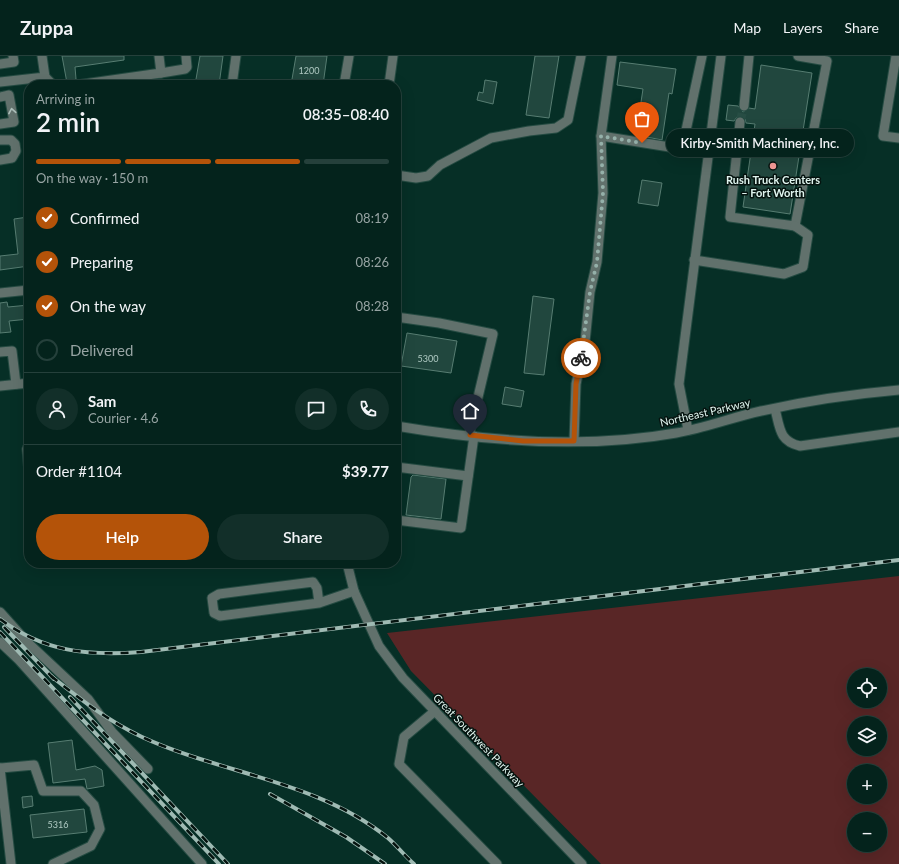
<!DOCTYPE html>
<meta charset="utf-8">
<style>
:root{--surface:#04231c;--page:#122f29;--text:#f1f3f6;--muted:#97a4a3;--line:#25403b;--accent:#b45309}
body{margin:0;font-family:Lato,sans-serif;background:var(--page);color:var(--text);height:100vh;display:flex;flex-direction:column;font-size:15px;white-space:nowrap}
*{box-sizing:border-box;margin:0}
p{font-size:13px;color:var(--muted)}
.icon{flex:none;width:22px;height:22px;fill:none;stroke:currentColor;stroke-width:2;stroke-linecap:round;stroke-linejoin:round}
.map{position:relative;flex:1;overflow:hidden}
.sheet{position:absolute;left:24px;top:24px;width:377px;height:488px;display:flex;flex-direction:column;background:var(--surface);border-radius:16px;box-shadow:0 4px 16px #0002,0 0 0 1px var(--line)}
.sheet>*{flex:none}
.tools{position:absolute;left:847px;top:612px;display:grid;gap:8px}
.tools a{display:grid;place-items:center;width:40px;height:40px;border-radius:50%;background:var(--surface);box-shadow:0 4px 16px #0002,0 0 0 1px var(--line);font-size:20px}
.pin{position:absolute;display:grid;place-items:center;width:34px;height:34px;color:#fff;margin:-41px -17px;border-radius:50% 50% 50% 0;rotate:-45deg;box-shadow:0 0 4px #0007}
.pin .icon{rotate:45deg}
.courier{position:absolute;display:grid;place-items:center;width:40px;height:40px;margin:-20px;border:3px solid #b45309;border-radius:50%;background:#fff;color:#222;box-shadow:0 1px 5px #0007}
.bubble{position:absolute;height:28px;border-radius:14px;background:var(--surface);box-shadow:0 4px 16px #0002,0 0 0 1px var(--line);font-size:13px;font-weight:600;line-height:28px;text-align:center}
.summary em{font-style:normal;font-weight:600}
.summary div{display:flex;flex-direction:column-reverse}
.summary{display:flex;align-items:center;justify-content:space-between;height:68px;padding:0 12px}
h1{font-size:26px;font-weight:600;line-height:30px}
.bar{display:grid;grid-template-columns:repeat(4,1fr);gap:6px 4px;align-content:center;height:48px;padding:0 12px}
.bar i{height:5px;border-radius:3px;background:var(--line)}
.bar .current{background:var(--accent)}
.bar p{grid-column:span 4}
.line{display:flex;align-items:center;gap:10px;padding:0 12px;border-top:1px solid var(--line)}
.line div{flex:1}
.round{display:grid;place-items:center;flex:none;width:42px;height:42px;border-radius:21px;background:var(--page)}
ol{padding:0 12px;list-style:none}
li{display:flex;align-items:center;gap:12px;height:44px}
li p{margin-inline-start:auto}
li .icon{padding:4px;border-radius:50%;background:var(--accent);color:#fff;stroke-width:4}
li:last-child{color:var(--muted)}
li i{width:22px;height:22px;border:2px solid var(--line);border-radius:50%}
.primary-button{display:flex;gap:8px;margin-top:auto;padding:8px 12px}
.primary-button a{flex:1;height:46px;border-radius:24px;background:var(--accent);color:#fff;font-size:16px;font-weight:600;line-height:46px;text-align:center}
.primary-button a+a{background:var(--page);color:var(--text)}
header{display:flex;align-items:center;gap:24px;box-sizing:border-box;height:56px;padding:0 20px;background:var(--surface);border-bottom:1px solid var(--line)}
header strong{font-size:19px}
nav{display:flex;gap:22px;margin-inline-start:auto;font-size:14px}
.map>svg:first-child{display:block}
</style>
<header>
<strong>Zuppa</strong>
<nav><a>Map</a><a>Layers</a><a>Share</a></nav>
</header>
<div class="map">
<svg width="899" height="808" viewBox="0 0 899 808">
<rect width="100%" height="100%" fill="#062f26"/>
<!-- green -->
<path fill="#592626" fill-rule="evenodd" d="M899,520V808H601L411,615L387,577ZM854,619H880V645H854ZM854,667H880V693H854ZM854,715H880V741H854ZM854,763H880V789H854Z"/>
<!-- building -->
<g fill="#21473e" stroke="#577d72">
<polygon points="62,0 124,0 124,4 75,11 76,23 67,27"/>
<polygon points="200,0 223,0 219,29 195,29"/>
<polygon points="296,0 327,0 323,29 291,29"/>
<polygon points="535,0 559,0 549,62 526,59"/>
<polygon points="620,6 676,13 672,38 669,37 662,84 636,79 643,33 617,29"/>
<polygon points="761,9 812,17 790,158 743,151 755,68 746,67 745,63 741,60 737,61 734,65 726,64 728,49 738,50 743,56 749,52 755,53"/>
<polygon points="485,24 497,26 493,48 477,44 479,36 483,37"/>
<polygon points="642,124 662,127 658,150 638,147"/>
<polygon points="28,161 29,210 0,214 0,200 18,198 14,163"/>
<polygon points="533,240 554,243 544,319 524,317"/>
<polygon points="7,246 8,251 29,249 29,263 9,265 11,276 0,277 0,247"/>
<polygon points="407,277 457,285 451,317 401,310"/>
<polygon points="505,331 524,335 521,351 502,348"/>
<polygon points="413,419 446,423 441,463 406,459 411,421"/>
<polygon points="72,684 76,714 95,710 102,714 104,730 87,733 85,723 53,727 48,687"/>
<polygon points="32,740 33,750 23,752 22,741"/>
<polygon points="84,753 87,776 33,782 30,759"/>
</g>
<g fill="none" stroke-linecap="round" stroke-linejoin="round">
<!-- minor-tunnel -->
<polyline stroke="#274d44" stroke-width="9" stroke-dasharray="9 4.5" stroke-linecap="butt" points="740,66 744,50"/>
<defs>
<g id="minor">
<polyline points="612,0 601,80 682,93 702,0"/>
<polyline points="896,0 883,80 899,82"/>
<polyline points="0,8 14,6 13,0"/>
<polyline points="161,17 185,13 187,11 186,0"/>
<polyline points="45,21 53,29"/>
<polyline points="0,26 45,21 42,0"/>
<polyline points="77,29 161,17 159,0"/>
<polyline points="232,29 236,0"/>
<polyline points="344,29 349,0"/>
<polyline points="389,29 393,0"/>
<polyline points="0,41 9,39 14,66 0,68"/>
<polyline points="744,50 749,0"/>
<polyline points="740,66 730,161 795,170 827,5 798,0"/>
<polyline points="0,84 11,84 15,88 16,95 12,102 0,104"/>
<polyline points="396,119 416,122 428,120 440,109 491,82 529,75 556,72 568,64 581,0"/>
<polyline points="694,204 784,218 803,211 808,179 795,170"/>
<polyline points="0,237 29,234"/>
<polyline points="396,261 439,267 493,278 469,379"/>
<polyline points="0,296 12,295 16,328"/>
<polyline points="0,330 29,327"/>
<path d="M775,353C780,372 779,385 800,390L899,376"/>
<path d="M396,370C485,385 587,393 676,377C705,372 733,361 761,355C806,345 853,338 899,334"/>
<polyline points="688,374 679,328 721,0"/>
<polyline points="574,385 576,328 585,286 590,236 597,206 603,137 601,80"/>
<polyline points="29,388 27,393 29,417"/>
<polyline points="396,411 468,420"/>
<polyline points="396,464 461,472 474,380"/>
<polyline points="347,507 354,535 379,590 403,622 582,808"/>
<polyline points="319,547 317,532 313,526 219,538 212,542 214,557 220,560 319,547 354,535"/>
<polyline points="0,556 26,585 88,643 112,676 148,713"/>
<polyline points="0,586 19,604 202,808"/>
<polyline points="435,655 404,681 399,708 497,808"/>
<polyline points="0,712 11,808"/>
<polyline points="1,712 34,709 43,735 81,735 94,749 100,773 91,790 53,808"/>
</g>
</defs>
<!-- minor casing -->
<use href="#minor" stroke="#254b42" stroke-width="11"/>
<!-- minor -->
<use href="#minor" stroke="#61716c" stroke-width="9"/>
<defs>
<g id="rail">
<path d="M0,563C44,596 88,600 141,596L899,504"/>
<polyline points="4,571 54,623"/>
<polyline points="0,576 219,808"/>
<path d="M51,620C80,643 108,665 142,681C222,718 318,725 388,782C397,790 405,800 414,808"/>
<polyline points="70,641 228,808"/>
<polyline points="270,738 346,781 385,808"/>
</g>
</defs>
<!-- rail casing -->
<use href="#rail" stroke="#9fbab3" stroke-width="4"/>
<!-- rail -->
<use href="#rail" stroke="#05130f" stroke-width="2.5" stroke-dasharray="8" stroke-linecap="butt"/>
</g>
<!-- one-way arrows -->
<defs><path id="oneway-chevron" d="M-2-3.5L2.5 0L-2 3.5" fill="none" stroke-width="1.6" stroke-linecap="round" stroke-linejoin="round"/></defs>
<use stroke="#adc0bb" href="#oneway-chevron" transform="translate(12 55) rotate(-100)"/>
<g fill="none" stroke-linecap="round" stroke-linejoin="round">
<!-- done -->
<polyline stroke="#94b0a9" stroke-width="4" stroke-dasharray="0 7.2" points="581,302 590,236 597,206 603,137 601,80 642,87"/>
<!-- route -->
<polyline stroke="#b45309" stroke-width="5" points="470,379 523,385 574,385 576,328 581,302"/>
</g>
<!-- markers -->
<circle fill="#f59b98" stroke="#05130f" stroke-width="1.5" cx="773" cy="110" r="4"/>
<g text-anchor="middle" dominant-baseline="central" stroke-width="3" stroke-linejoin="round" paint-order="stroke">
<!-- number labels -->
<g font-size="9" fill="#b0cac3">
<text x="309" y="14">1200</text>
<text x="428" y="302">5300</text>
<text x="58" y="768">5316</text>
</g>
<!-- poi labels -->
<g font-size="11" font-weight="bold" fill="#e0f5ef" stroke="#05130f">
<text x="773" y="123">Rush Truck Centers<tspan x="773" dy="13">– Fort Worth</tspan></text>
</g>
<!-- street labels -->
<g font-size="11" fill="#e0f5ef" stroke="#05130f">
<text transform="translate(705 356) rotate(-13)">Northeast Parkway</text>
<text transform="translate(479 684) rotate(46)">Great Southwest Parkway</text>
</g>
</g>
</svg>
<div class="tools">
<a><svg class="icon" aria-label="locate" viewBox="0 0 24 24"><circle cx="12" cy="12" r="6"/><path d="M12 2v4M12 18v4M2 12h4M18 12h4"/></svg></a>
<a><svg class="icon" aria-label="layers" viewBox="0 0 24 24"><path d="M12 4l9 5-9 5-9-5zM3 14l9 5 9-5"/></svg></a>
<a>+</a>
<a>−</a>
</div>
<div class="pin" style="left:642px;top:87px;background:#ea580c"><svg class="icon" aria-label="bag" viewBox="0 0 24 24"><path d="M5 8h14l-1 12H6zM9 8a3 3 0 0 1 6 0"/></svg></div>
<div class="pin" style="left:470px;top:379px;background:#1f2937"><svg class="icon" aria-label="home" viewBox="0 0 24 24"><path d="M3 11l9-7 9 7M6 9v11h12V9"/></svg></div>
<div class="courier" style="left:581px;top:302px"><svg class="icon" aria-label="bike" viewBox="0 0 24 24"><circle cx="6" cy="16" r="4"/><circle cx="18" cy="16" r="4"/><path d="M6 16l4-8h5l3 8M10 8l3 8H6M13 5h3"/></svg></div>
<div class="bubble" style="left:666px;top:73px;width:188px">Kirby-Smith Machinery, Inc.</div>
<section class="sheet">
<div class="summary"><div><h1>2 min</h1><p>Arriving in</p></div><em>08:35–08:40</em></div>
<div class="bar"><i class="current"></i><i class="current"></i><i class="current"></i><i></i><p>On the way · 150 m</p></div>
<ol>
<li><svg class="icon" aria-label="check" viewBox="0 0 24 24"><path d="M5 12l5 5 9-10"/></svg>Confirmed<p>08:19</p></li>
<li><svg class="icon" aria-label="check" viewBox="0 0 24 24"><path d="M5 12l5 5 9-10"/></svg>Preparing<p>08:26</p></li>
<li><svg class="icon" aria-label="check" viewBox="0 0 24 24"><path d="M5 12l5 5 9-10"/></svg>On the way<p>08:28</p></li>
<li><i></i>Delivered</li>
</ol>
<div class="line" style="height:72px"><a class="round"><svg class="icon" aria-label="person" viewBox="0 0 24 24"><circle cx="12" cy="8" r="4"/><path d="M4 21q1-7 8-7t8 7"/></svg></a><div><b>Sam</b><p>Courier · 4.6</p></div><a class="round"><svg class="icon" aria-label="chat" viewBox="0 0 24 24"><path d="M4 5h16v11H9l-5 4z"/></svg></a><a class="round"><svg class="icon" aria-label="phone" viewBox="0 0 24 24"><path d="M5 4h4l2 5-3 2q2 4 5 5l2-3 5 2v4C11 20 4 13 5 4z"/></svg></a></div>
<div class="line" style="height:52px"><div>Order #1104</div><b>$39.77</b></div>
<div class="primary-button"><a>Help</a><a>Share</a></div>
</section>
</div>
